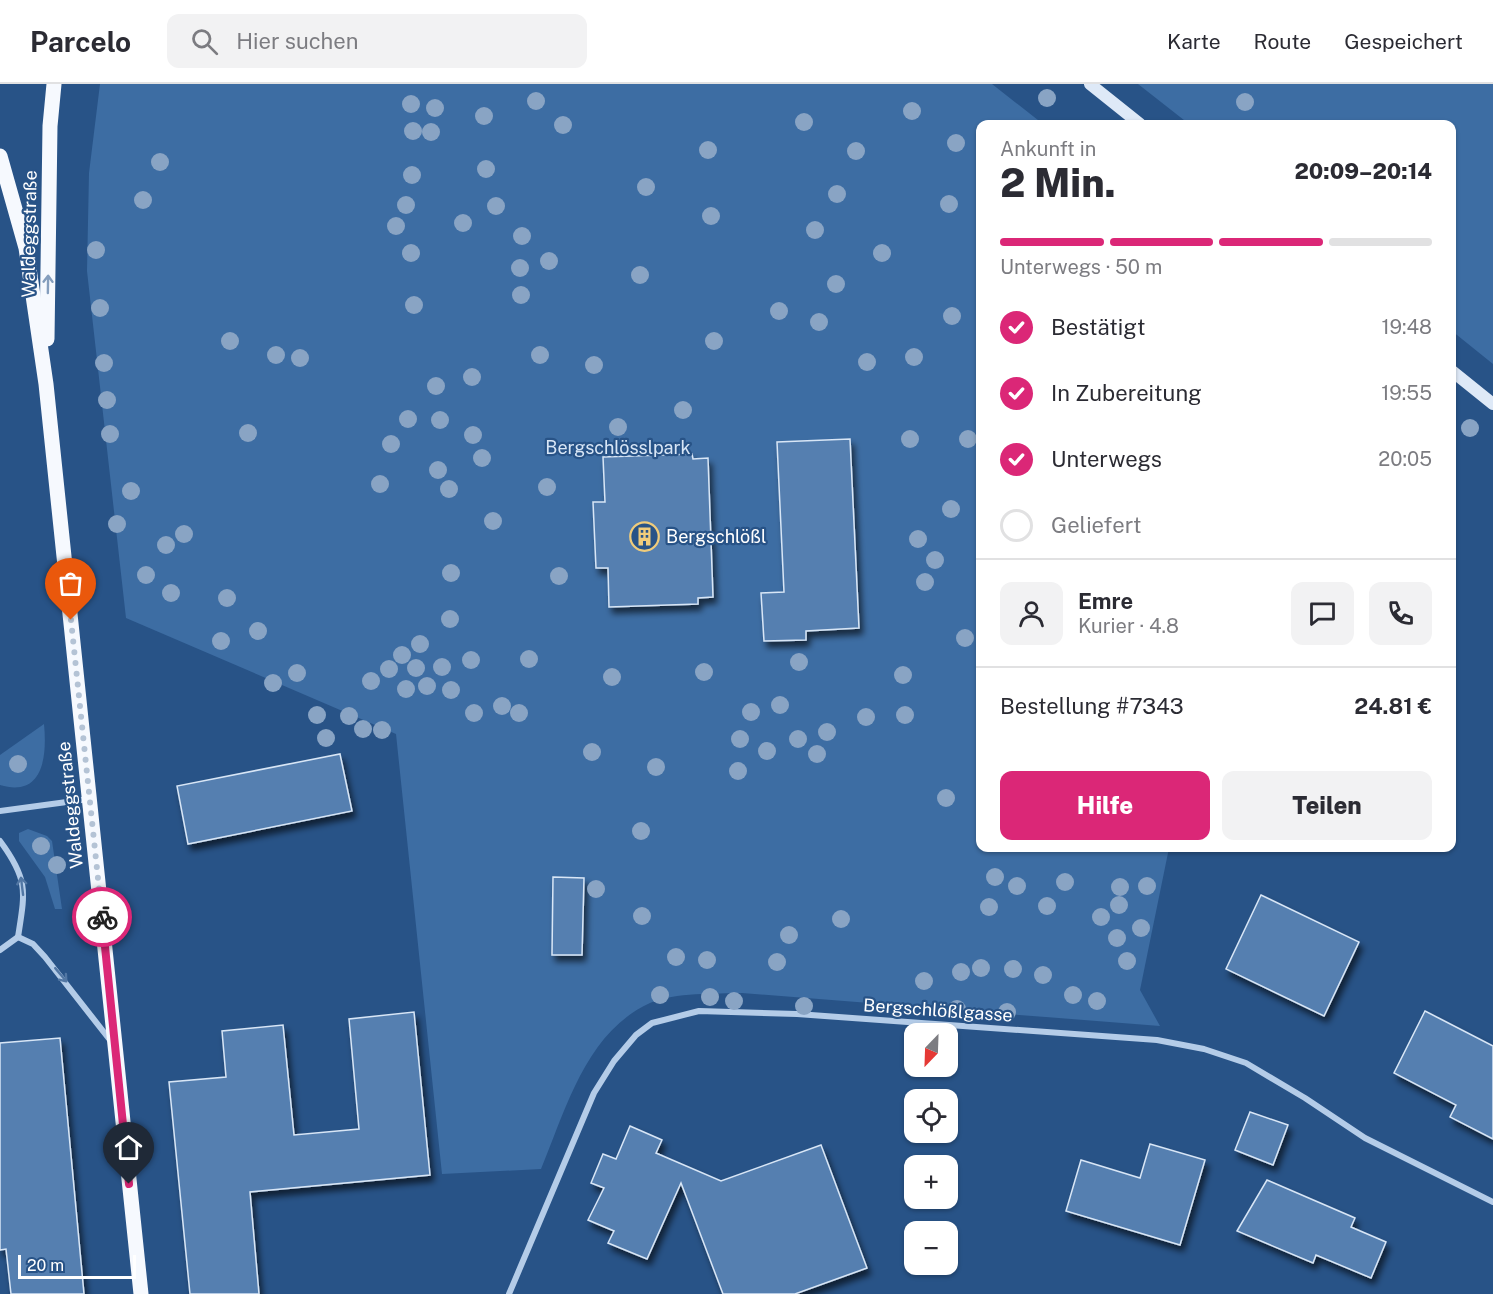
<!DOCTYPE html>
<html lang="de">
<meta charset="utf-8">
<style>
:root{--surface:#fff;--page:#f2f2f3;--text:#2b2b33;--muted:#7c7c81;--line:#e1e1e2;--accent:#db2777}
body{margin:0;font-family:"Public Sans",sans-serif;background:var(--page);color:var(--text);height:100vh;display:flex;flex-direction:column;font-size:22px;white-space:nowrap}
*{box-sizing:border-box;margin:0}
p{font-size:20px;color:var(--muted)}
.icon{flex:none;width:33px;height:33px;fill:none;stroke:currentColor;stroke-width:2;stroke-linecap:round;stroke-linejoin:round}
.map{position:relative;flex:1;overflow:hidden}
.panel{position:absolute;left:976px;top:36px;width:480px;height:732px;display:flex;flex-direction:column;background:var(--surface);border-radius:12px;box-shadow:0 2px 4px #0004}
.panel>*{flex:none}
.needle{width:39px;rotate:203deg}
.controls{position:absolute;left:904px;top:939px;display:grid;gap:12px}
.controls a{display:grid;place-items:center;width:54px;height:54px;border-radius:12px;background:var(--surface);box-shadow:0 2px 4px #0004;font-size:30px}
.scale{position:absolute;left:18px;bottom:15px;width:118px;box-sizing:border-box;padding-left:6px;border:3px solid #fff;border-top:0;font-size:16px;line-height:21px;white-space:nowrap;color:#fff;-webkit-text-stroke:4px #285387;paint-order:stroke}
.pin{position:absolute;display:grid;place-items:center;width:51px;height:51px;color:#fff;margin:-62px -26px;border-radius:50% 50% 50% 0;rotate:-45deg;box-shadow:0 0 6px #0007}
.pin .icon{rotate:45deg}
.courier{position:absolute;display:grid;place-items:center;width:60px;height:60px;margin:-30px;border:4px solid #db2777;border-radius:50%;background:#fff;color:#222;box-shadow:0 2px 8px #0007}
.overview em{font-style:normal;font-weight:800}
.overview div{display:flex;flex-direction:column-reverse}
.overview{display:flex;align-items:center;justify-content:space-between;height:102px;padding:0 24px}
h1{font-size:39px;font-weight:800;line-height:45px}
.bar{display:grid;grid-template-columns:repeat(4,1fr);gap:9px 6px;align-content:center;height:72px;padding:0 24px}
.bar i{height:8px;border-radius:4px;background:var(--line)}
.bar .on{background:var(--accent)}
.bar p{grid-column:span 4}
.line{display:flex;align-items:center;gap:15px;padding:0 24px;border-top:2px solid var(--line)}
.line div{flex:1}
.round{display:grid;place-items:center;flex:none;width:63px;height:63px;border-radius:12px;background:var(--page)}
ol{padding:0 24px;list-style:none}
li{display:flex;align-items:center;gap:18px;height:66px}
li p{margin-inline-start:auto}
li .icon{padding:6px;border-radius:50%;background:var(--accent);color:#fff;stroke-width:4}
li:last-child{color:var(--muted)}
li i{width:33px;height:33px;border:3px solid var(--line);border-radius:50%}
.primary-button{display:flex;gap:12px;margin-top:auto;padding:12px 24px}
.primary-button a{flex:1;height:69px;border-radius:12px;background:var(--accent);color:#fff;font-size:24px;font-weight:800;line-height:69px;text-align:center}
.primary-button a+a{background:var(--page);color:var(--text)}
header{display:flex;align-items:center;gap:36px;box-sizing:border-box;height:84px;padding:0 30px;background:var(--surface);border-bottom:2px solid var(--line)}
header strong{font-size:28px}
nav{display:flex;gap:33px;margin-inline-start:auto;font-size:21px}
.search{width:420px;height:54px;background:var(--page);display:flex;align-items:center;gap:15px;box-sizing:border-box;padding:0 21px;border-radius:12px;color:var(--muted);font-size:22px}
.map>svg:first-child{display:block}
</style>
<header>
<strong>Parcelo</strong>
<div class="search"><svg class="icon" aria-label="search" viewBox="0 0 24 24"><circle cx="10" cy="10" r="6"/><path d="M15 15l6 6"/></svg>Hier suchen</div>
<nav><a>Karte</a><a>Route</a><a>Gespeichert</a></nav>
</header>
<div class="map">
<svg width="1493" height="1210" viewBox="0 0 1493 1210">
<defs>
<filter id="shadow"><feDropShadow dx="3.5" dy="6" stdDeviation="3" flood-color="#0009"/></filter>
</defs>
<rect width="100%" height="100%" fill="#285387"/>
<!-- green -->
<g fill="#3d6da3">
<path d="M100,0H992L1043,40H981V764H1169L1140,906L1160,942L742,909C714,910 676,908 650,919C586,948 566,1025 541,1085L442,1090L396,650L126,534L87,187L89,89Z"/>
<polygon points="1138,0 1493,0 1493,280 1452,247 1452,40 1189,40"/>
<path d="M44,640C47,671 44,714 0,701V671Z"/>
<polygon points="28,745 47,752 52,757 62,825 55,825 45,793 19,757 19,749"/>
</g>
<!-- building -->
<g fill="#557fb0" stroke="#d8e6f6" stroke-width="1.5" filter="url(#shadow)">
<polygon points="850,355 859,544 806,547 806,556 764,557 761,509 784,508 777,358"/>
<polygon points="692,370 693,375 708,374 713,513 698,514 698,520 609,523 608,484 596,484 593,418 605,418 603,373"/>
<polygon points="340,670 352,727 188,760 177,702"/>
<polygon points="553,793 584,794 582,871 552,871"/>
<polygon points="1261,811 1359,858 1324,932 1226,885"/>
<polygon points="1425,927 1493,962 1493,1055 1450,1033 1456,1021 1394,989"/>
<polygon points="414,928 430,1091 250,1108 259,1210 190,1210 169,998 226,993 222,947 283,941 294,1051 359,1045 349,935"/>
<polygon points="60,954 84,1210 11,1210 6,1165 0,1166 0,959"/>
<polygon points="1250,1028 1288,1041 1273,1081 1235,1066"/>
<polygon points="630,1042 662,1056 656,1069 721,1097 821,1061 867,1184 795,1210 723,1210 681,1099 647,1175 608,1159 614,1147 588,1136 604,1104 591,1099 603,1070 616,1075"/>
<polygon points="1150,1060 1205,1076 1180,1161 1066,1127 1081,1076 1140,1094"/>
<polygon points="1267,1096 1355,1134 1351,1143 1386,1158 1371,1194 1316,1171 1313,1179 1237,1147"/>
</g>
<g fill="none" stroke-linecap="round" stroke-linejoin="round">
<!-- street -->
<g stroke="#b4cce8" stroke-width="6">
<polyline points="0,727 89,715"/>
<path d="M0,757C29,796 25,808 18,853"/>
<polyline points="18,853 33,860 45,873 110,956"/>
<polyline points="0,866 18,853"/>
<polyline points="509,1210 594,1009 614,977 636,951 652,939 699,927 797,930 1157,956 1204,965 1246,979 1305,1014 1365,1054 1493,1118"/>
</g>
<!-- secondary -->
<g stroke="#dee9f7" stroke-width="12">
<polyline points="1090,0 1140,40"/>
<polyline points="1452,287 1493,320"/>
</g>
<!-- primary -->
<g stroke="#f6f9fe" stroke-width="15">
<polyline points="0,72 26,164 46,300 141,1210"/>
<polyline points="47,255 50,42 54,0"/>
</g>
</g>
<!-- trees -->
<g fill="#89a4c4">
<circle cx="1047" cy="14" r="9"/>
<circle cx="536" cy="17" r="9"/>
<circle cx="1245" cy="18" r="9"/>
<circle cx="411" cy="20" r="9"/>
<circle cx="435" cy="24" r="9"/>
<circle cx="912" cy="27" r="9"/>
<circle cx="484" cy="32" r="9"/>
<circle cx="804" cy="38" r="9"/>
<circle cx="563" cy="41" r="9"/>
<circle cx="413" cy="47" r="9"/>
<circle cx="431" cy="48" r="9"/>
<circle cx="956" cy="59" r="9"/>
<circle cx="708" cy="66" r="9"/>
<circle cx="856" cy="67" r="9"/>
<circle cx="160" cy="78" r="9"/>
<circle cx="486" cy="85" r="9"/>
<circle cx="412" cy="91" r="9"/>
<circle cx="646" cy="103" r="9"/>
<circle cx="837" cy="110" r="9"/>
<circle cx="143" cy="116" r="9"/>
<circle cx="949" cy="120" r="9"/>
<circle cx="406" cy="121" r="9"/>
<circle cx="496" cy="122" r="9"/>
<circle cx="711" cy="132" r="9"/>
<circle cx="463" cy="139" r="9"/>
<circle cx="396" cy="142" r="9"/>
<circle cx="815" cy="146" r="9"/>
<circle cx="522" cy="152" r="9"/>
<circle cx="96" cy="166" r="9"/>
<circle cx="411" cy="169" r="9"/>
<circle cx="882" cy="169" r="9"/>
<circle cx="549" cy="177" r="9"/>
<circle cx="520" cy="184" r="9"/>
<circle cx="640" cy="191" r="9"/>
<circle cx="836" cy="200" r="9"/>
<circle cx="521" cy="211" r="9"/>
<circle cx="414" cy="221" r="9"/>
<circle cx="100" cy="224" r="9"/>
<circle cx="779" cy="227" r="9"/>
<circle cx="952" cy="232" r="9"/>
<circle cx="819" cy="238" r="9"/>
<circle cx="230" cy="257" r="9"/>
<circle cx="714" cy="257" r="9"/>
<circle cx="276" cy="271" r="9"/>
<circle cx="540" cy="271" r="9"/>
<circle cx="914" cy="273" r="9"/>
<circle cx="300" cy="274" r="9"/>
<circle cx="867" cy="278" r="9"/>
<circle cx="104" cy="279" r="9"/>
<circle cx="594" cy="281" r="9"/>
<circle cx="472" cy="293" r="9"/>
<circle cx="436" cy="302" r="9"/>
<circle cx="107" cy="316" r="9"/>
<circle cx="683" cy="326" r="9"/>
<circle cx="408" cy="335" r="9"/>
<circle cx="440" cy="336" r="9"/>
<circle cx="618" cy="343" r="9"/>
<circle cx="1470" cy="344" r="9"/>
<circle cx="248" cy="349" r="9"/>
<circle cx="110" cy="350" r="9"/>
<circle cx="473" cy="351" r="9"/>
<circle cx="910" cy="355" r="9"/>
<circle cx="968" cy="355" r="9"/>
<circle cx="391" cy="360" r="9"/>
<circle cx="482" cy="374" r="9"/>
<circle cx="438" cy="386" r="9"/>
<circle cx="380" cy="400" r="9"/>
<circle cx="547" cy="403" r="9"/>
<circle cx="449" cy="405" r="9"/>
<circle cx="131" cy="407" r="9"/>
<circle cx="951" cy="425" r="9"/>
<circle cx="493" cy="437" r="9"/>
<circle cx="117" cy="440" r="9"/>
<circle cx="184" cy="450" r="9"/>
<circle cx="918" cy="455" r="9"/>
<circle cx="166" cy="461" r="9"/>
<circle cx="935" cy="476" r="9"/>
<circle cx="451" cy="489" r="9"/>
<circle cx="146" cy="491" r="9"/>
<circle cx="559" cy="492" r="9"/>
<circle cx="925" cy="498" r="9"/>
<circle cx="171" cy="509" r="9"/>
<circle cx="227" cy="514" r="9"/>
<circle cx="450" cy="535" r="9"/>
<circle cx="258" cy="547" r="9"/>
<circle cx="965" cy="554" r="9"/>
<circle cx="221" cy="557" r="9"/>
<circle cx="420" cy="560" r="9"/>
<circle cx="402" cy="571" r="9"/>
<circle cx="529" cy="575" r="9"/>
<circle cx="471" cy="576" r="9"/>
<circle cx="799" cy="578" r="9"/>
<circle cx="442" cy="583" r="9"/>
<circle cx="416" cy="584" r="9"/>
<circle cx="389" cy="585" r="9"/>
<circle cx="704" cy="588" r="9"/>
<circle cx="297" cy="589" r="9"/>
<circle cx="903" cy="591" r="9"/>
<circle cx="612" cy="593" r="9"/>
<circle cx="371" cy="597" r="9"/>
<circle cx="273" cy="599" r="9"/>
<circle cx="427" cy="602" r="9"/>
<circle cx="406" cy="605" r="9"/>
<circle cx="451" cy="606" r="9"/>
<circle cx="780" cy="621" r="9"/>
<circle cx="502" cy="622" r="9"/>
<circle cx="751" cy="628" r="9"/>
<circle cx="474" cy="629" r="9"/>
<circle cx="519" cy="629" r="9"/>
<circle cx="317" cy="631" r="9"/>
<circle cx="905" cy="631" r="9"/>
<circle cx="349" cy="632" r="9"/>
<circle cx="866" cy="633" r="9"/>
<circle cx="363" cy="645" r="9"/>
<circle cx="382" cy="646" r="9"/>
<circle cx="827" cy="648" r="9"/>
<circle cx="326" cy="654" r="9"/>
<circle cx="740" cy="655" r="9"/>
<circle cx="798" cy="655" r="9"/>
<circle cx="767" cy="667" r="9"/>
<circle cx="592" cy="668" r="9"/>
<circle cx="817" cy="670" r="9"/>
<circle cx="18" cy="680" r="9"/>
<circle cx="656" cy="683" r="9"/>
<circle cx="738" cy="687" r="9"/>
<circle cx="946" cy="714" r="9"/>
<circle cx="641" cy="747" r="9"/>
<circle cx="41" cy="762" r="9"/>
<circle cx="57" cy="781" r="9"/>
<circle cx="995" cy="793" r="9"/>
<circle cx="1065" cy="798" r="9"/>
<circle cx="1017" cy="802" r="9"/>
<circle cx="1147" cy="802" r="9"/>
<circle cx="1120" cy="803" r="9"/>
<circle cx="596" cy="805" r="9"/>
<circle cx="1119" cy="821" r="9"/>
<circle cx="1047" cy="822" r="9"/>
<circle cx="989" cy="823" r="9"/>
<circle cx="642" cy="832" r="9"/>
<circle cx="1101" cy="833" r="9"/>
<circle cx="841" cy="835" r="9"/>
<circle cx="1141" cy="844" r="9"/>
<circle cx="789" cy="851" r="9"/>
<circle cx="1117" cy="854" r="9"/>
<circle cx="676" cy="873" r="9"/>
<circle cx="707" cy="876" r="9"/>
<circle cx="1127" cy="877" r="9"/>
<circle cx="777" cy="878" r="9"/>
<circle cx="981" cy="884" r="9"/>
<circle cx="1013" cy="885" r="9"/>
<circle cx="961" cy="888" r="9"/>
<circle cx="1043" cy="891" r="9"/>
<circle cx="924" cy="897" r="9"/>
<circle cx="660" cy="911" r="9"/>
<circle cx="1073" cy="911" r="9"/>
<circle cx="710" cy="913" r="9"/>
<circle cx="734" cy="917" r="9"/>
<circle cx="1097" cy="917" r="9"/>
<circle cx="804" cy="922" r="9"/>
<circle cx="957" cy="925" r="9"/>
<circle cx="1007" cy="928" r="9"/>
</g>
<!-- one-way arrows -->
<defs><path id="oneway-shaft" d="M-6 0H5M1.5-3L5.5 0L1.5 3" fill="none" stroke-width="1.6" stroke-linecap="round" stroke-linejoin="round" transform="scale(1.5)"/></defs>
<use stroke="#859ebd" href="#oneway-shaft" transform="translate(48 200) rotate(-89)"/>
<g stroke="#5277a4">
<use href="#oneway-shaft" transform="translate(22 802) rotate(-97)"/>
<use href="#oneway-shaft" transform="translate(61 891) rotate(50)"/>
</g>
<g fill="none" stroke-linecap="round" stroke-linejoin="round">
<!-- done -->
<polyline stroke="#b4c3d5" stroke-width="6" stroke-dasharray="0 10.8" points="71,536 102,833"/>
<!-- route -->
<polyline stroke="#db2777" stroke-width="8" points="102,833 129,1100"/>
</g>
<!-- icons -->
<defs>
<symbol id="building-ring" viewBox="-11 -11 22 22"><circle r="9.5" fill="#285387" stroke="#f0cc7b" stroke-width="1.5"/><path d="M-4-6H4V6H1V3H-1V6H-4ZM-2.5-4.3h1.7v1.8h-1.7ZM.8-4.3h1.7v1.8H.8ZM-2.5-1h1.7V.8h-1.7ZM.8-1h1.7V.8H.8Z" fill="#f0cc7b"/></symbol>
</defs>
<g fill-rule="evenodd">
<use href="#building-ring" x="628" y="436" width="33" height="33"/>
</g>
<g text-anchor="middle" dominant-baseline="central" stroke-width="4.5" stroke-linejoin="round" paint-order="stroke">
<!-- street labels -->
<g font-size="18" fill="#fff" stroke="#285387">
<text transform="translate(29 150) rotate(-89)">Waldeggstraße</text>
<text transform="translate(70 721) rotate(-96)">Waldeggstraße</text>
<text transform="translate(938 926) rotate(4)">Bergschlößlgasse</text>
</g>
<!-- park labels -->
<g font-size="18" fill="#d8e6f6" stroke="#285387">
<text x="618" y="363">Bergschlösslpark</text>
</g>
<!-- poi labels -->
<g font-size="18" fill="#fff" stroke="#285387" text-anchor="start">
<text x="666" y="452">Bergschlößl</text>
</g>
</g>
</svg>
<div class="controls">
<a><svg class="needle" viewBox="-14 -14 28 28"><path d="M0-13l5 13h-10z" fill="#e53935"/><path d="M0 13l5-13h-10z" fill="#7c7c81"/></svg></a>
<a><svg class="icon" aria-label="locate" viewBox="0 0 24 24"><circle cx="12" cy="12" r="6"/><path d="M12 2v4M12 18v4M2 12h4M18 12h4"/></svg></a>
<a>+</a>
<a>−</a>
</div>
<div class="scale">20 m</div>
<div class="pin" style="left:71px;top:536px;background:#ea580c"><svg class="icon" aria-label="bag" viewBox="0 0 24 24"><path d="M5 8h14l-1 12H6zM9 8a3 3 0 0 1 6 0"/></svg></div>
<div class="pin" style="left:129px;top:1100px;background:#1f2937"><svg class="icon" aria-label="home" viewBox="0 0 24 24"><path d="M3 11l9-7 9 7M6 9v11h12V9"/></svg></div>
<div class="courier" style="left:102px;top:833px"><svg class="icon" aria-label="bike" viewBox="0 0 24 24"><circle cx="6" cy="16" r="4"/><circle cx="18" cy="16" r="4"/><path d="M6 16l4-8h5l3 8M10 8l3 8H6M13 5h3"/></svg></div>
<section class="panel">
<div class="overview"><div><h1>2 Min.</h1><p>Ankunft in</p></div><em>20:09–20:14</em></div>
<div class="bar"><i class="on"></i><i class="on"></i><i class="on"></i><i></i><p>Unterwegs · 50 m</p></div>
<ol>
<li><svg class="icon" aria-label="check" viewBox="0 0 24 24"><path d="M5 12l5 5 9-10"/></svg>Bestätigt<p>19:48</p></li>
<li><svg class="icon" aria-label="check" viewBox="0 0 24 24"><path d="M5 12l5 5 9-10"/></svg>In Zubereitung<p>19:55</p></li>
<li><svg class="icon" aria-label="check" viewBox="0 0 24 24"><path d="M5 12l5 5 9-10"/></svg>Unterwegs<p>20:05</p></li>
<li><i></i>Geliefert</li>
</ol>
<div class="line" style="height:108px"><a class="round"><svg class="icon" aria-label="person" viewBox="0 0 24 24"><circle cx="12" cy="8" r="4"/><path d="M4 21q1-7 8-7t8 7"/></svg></a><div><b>Emre</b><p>Kurier · 4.8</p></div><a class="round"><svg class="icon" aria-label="chat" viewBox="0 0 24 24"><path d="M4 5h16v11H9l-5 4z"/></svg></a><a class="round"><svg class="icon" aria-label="phone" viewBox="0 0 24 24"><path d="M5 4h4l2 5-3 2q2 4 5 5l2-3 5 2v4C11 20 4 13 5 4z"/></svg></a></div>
<div class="line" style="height:78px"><div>Bestellung #7343</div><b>24.81 €</b></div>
<div class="primary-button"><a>Hilfe</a><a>Teilen</a></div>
</section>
</div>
